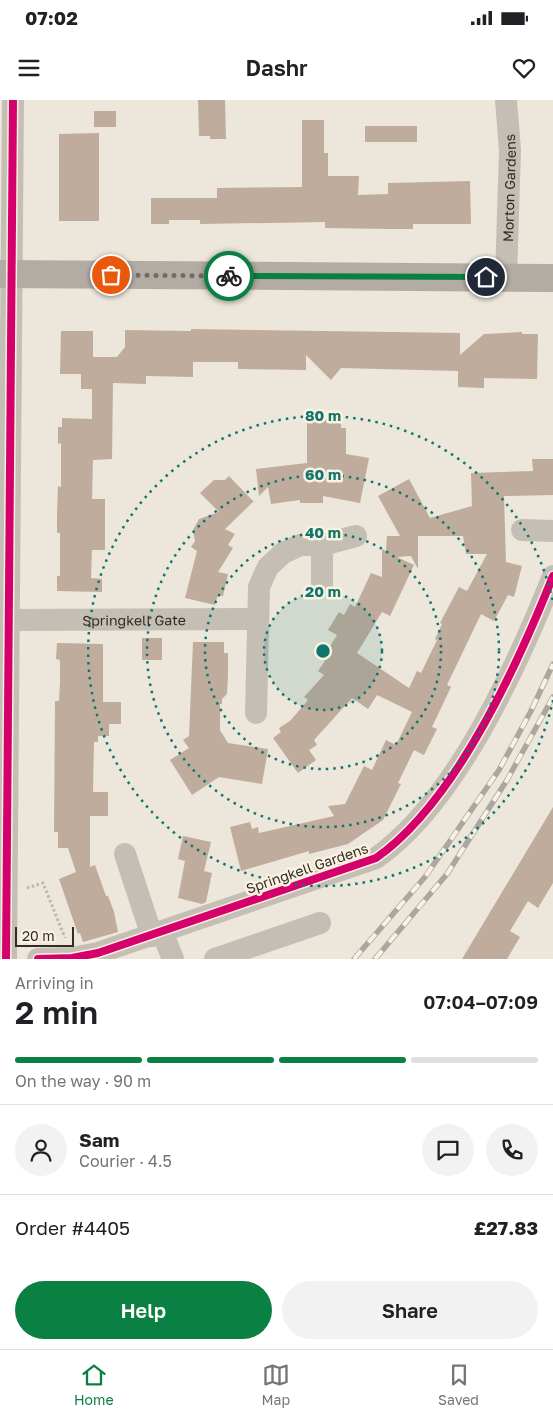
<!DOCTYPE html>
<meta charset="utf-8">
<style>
:root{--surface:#fff;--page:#f2f2f2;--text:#202124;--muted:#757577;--line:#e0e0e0;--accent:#0b8043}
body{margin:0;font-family:"Golos Text",sans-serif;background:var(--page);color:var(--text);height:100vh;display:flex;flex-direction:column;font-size:19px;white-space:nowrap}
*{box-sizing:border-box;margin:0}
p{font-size:16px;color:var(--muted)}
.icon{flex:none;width:28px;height:28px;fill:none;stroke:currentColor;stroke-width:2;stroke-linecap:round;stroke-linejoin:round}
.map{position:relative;height:859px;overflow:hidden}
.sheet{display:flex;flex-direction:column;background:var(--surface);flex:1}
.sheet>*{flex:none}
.scale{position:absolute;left:15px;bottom:12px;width:59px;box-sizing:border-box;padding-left:5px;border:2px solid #342b24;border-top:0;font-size:14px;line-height:18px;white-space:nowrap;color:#342b24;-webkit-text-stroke:4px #faf2e1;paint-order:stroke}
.pin{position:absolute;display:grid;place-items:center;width:42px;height:42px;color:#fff;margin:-21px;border:2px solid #fff;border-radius:50%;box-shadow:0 1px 5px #0007}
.courier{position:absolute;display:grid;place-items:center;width:50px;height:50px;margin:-25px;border:4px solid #0b8043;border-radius:50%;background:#fff;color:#222;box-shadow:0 1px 6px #0007}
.summary em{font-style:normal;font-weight:600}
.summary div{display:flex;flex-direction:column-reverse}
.summary{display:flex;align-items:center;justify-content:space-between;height:85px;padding:0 15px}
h1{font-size:32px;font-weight:600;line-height:38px}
.bar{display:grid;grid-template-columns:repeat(4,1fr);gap:8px 5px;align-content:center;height:60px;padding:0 15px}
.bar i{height:6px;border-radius:4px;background:var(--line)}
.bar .active{background:var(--accent)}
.bar p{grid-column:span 4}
.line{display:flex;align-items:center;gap:12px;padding:0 15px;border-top:1px solid var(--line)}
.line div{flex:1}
.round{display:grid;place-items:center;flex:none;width:52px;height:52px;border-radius:26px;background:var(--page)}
.action{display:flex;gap:10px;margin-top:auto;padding:10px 15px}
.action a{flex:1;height:58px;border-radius:30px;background:var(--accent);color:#fff;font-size:20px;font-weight:600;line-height:58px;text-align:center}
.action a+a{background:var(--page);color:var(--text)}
.status{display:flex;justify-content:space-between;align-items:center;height:35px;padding:0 25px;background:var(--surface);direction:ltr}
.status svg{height:14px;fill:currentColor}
header{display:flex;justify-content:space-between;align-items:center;height:65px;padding:0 15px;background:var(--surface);font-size:22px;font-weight:600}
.menu{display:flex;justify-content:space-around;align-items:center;height:70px;border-top:1px solid var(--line);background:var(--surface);font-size:14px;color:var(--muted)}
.menu a{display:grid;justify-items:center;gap:2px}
.menu .active{color:var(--accent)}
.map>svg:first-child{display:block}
</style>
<div class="status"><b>07:02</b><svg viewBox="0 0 49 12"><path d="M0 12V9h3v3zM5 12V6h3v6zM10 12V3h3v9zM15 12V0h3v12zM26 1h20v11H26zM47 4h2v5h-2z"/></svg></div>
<header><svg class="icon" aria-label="menu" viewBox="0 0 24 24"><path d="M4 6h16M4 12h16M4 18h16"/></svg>Dashr<svg class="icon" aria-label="heart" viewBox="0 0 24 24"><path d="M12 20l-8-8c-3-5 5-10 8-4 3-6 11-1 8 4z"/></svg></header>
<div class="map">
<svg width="553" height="859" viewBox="0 0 553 859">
<rect width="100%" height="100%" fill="#ece6db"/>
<!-- building -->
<g fill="#c0ac9c" fill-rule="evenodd">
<polygon points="198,0 225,0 226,39 210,39 210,36 199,36"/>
<rect x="94" y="11" width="22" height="16"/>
<polygon points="302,20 324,20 324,53 328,53 328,76 359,76 358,95 388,94 388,83 470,81 471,124 413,124 413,129 389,129 325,128 325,122 200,124 200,120 169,120 169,124 151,124 151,98 217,98 217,88 302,87"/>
<rect x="365" y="26" width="52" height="16"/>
<polygon points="99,33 99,121 59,121 59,34"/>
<polygon points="191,229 460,233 460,255 484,234 522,232 522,234 538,234 537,279 484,278 484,288 458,287 458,271 341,268 331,280 306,255 306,270 238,269 238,262 193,262 193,277 146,276 146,284 113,283 112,359 93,360 92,399 105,399 105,450 92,450 91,478 102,479 102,492 57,491 57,476 60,476 60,433 57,433 57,414 58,386 61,387 61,343 58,344 58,327 62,327 62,318 92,319 92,289 81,289 81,274 60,274 61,231 93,231 93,257 117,257 125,247 125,230 191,231"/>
<polygon points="307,319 341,320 341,328 346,328 346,354 369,358 360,403 323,396 323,403 300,403 300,400 271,404 268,387 259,396 256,369 307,363"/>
<path d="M532,359H553V395L504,396L506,462L522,466L514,497L508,495L494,521L481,514L447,585L451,587L432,627L437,629L424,655L414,650L398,683L401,684L383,720L348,744L309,754V751L241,771L230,727L250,722L252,729L258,727L259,733L334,716L328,706L345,704L364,666L372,670L386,640L396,645L412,612L377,595L368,609L352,598L314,640L317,645L309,650L316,660L298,673L273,638L281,632L279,628L290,621L308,600L304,597L324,575L318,571L325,561L322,559L337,535L328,530L339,512L344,515L350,504L355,507L371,473L382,477V449L386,451L387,436H400L378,396L409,379L430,418L472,406L471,373L533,371ZM418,436H463L466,454H487L467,491L459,487L440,523L442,524L435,539L437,540L421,573L417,571L409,588L357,553L382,512L390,516L414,465L397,457L411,456L418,469Z"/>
<polygon points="229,376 253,401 255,400 225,429 235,434 228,445 233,448 218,472 228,474 223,496 218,495 215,505 185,498 197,451 191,447 195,441 193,430 199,419 219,412 200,393 214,380 225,380"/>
<rect x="142" y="538" width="20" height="22"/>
<polygon points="193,542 224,542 224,553 228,553 228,575 227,594 222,599 222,604 220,604 220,630 228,643 268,649 262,684 219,677 192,695 170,660 189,648 183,640 189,636"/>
<polygon points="57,543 103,544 103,602 121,602 121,624 109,624 109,636 98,636 98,642 94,642 93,692 108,692 108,716 90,716 90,767 95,765 106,796 108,796 114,812 118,832 83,842 80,833 78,834 59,779 76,772 68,748 58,748 58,732 54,732 55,601 59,601 60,583 60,560 56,559"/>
<polygon points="553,707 553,783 538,808 528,801 510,831 520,837 507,859 462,859"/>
<polygon points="183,736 211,742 204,771 212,773 206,802 202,804 178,798 185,761 178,759"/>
</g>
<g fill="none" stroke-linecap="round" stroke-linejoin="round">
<!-- path -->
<polyline stroke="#bcb6ae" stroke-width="3" stroke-dasharray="2.5 2.5" stroke-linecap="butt" points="27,788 43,783 65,838"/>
<!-- minor -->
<g stroke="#c4beb5" stroke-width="22">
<path id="s1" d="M506,177L510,50L506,0"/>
<polyline points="522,430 553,431"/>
<polyline points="322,484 322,445"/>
<path id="s2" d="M9,520L258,519"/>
<polyline points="256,613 259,487 268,467 283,453 300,445 322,445 356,436"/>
<polyline points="125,754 152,836"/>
<polyline points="162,832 173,859"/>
<polyline points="6,859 13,0"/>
<path d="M38,859L72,858L98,853L376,758C455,703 518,564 553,476"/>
<polyline points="215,859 320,823"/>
</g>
<!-- major -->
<polyline stroke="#b2aca4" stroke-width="28" points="0,174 553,178"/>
<defs>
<g id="rail">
<polyline points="354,859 425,777 499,670 531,611 553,564"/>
<polyline points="375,859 447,774 507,680 553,597"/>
</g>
</defs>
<!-- rail casing -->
<use href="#rail" stroke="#aca69f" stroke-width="5.5"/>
<!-- rail -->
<use href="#rail" stroke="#faf2e1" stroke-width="4" stroke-dasharray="11" stroke-linecap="butt"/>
<defs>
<g id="cycleway">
<polyline points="6,859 13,0"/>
<path d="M38,859L72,858L98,853L376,758C455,703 518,564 553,476"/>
</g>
</defs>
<!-- cycleway casing -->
<use href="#cycleway" stroke="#faf2e1" stroke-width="11"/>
<!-- cycleway -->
<use href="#cycleway" stroke="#d6006c" stroke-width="8"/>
</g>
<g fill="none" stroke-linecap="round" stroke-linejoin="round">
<!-- done -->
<polyline stroke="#746c64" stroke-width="5" stroke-dasharray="0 9" points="111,175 229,176"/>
<!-- route -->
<polyline stroke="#0b8043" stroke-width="6" points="229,176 486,177"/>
</g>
<!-- distance rings -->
<circle cx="323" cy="551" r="59" fill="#0f766e" fill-opacity=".12"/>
<g fill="none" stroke="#0f766e" stroke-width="2.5" stroke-dasharray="2.5 5">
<circle cx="323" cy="551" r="59"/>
<circle cx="323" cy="551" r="118"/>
<circle cx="323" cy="551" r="176"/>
<path d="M553 600A235 235 0 1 1 553 502"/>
</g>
<g text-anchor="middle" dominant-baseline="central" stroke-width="5" stroke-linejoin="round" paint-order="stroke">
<!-- street labels -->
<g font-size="14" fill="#342b24" stroke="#faf2e1">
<text stroke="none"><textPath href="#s1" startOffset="89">Morton Gardens</textPath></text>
<text stroke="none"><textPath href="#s2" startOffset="125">Springkell Gate</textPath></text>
<text transform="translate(307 768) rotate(-19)">Springkell Gardens</text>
</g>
</g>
<circle cx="323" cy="551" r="8" fill="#0f766e" stroke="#faf2e1" stroke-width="2.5"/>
<g font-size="15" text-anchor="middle" font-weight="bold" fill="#0f766e" stroke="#faf2e1" stroke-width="5" stroke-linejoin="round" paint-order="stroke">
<text x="323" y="321">80 m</text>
<text x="323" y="380">60 m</text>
<text x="323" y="438">40 m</text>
<text x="323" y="497">20 m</text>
</g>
</svg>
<div class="scale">20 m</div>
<div class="pin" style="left:111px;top:175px;background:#ea580c"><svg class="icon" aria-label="bag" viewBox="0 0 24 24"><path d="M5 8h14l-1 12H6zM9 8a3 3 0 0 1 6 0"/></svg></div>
<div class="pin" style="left:486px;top:177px;background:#1f2937"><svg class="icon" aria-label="home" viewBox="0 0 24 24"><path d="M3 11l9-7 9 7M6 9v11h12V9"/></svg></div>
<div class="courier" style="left:229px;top:176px"><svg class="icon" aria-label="bike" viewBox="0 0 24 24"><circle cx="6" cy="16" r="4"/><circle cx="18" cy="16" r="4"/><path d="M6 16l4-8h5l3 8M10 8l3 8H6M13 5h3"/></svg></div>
</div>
<section class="sheet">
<div class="summary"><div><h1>2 min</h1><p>Arriving in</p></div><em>07:04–07:09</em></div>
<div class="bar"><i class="active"></i><i class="active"></i><i class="active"></i><i></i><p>On the way · 90 m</p></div>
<div class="line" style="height:90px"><a class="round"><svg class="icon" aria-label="person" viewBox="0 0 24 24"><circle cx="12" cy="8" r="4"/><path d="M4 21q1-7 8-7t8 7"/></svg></a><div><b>Sam</b><p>Courier · 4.5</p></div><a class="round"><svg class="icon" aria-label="chat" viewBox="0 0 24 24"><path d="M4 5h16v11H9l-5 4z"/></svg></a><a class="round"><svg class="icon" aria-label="phone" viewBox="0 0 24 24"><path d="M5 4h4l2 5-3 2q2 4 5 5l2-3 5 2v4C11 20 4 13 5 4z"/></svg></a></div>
<div class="line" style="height:65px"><div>Order #4405</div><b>£27.83</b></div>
<div class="action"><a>Help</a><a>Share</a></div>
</section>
<nav class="menu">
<a class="active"><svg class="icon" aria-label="home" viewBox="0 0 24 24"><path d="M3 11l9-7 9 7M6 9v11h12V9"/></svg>Home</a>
<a><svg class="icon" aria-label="map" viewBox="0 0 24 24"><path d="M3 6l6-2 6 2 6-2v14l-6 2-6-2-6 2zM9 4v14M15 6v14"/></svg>Map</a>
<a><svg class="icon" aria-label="saved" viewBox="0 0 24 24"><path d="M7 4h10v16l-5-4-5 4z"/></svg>Saved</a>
</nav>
